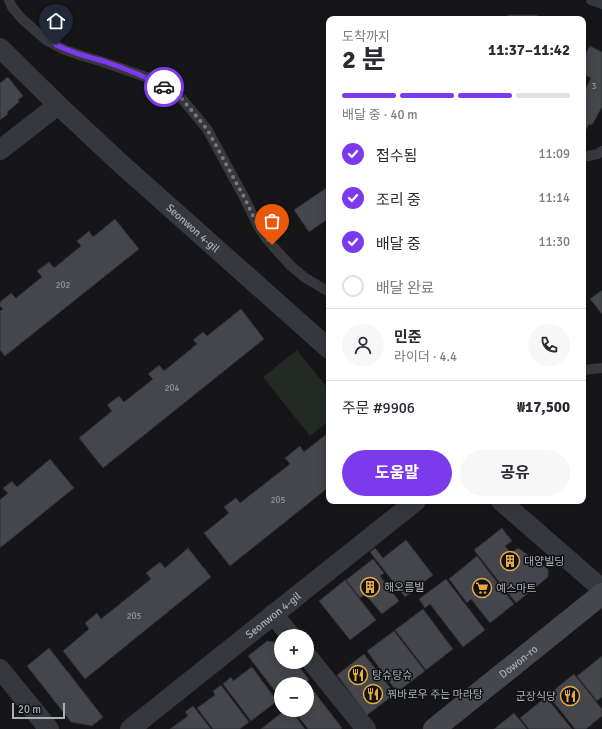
<!DOCTYPE html>
<html lang="ko">
<meta charset="utf-8">
<style>
:root{--surface:#fff;--page:#f7f7f7;--text:#2b2b33;--muted:#7c7c81;--line:#e1e1e2;--accent:#7c3aed}
body{margin:0;font-family:Signika,"Noto Sans KR",sans-serif;background:var(--page);color:var(--text);height:100vh;display:flex;flex-direction:column;font-size:15px;white-space:nowrap}
*{box-sizing:border-box;margin:0}
p{font-size:13px;color:var(--muted)}
.icon{flex:none;width:22px;height:22px;fill:none;stroke:currentColor;stroke-width:2;stroke-linecap:round;stroke-linejoin:round}
.map{position:relative;flex:1;overflow:hidden}
.details{position:absolute;left:326px;top:16px;width:260px;height:488px;display:flex;flex-direction:column;background:var(--surface);border-radius:8px;box-shadow:0 2px 10px #0003}
.details>*{flex:none}
.tools{position:absolute;left:274px;top:629px;display:grid;gap:8px}
.tools a{display:grid;place-items:center;width:40px;height:40px;border-radius:50%;background:var(--surface);box-shadow:0 2px 10px #0003;font-size:20px}
.scale{position:absolute;left:12px;bottom:10px;width:53px;box-sizing:border-box;padding-left:4px;border:2px solid #a9aeb7;border-top:0;font-size:11px;line-height:14px;white-space:nowrap;color:#a9aeb7;-webkit-text-stroke:3px #111113;paint-order:stroke}
.pin{position:absolute;display:grid;place-items:center;width:34px;height:34px;color:#fff;margin:-41px -17px;border-radius:50% 50% 50% 0;rotate:-45deg;box-shadow:0 0 4px #0007}
.pin .icon{rotate:45deg}
.courier{position:absolute;display:grid;place-items:center;width:40px;height:40px;margin:-20px;border:3px solid #7c3aed;border-radius:50%;background:#fff;color:#222;box-shadow:0 1px 5px #0007}
.head em{font-style:normal;font-weight:700}
.head div{display:flex;flex-direction:column-reverse}
.head{display:flex;align-items:center;justify-content:space-between;height:68px;padding:0 16px}
h1{font-size:26px;font-weight:700;line-height:30px}
.bar{display:grid;grid-template-columns:repeat(4,1fr);gap:6px 4px;align-content:center;height:48px;padding:0 16px}
.bar i{height:5px;border-radius:3px;background:var(--line)}
.bar .active{background:var(--accent)}
.bar p{grid-column:span 4}
.line{display:flex;align-items:center;gap:10px;padding:0 16px;border-top:1px solid var(--line)}
.line div{flex:1}
.round{display:grid;place-items:center;flex:none;width:42px;height:42px;border-radius:21px;background:var(--page)}
ol{padding:0 16px;list-style:none}
li{display:flex;align-items:center;gap:12px;height:44px}
li p{margin-inline-start:auto}
li .icon{padding:4px;border-radius:50%;background:var(--accent);color:#fff;stroke-width:4}
li:last-child{color:var(--muted)}
li i{width:22px;height:22px;border:2px solid var(--line);border-radius:50%}
.button{display:flex;gap:8px;margin-top:auto;padding:8px 16px}
.button a{flex:1;height:46px;border-radius:24px;background:var(--accent);color:#fff;font-size:16px;font-weight:700;line-height:46px;text-align:center}
.button a+a{background:var(--page);color:var(--text)}
.map>svg:first-child{display:block}
</style>
<div class="map">
<svg width="602" height="729" viewBox="0 0 602 729">
<rect width="100%" height="100%" fill="#161618"/>
<!-- green -->
<polygon fill="#232a23" points="297,350 329,390 329,421 310,436 263,377"/>
<!-- building -->
<g fill="#45464b" stroke="#303034">
<polygon points="508,15 537,15 537,19 500,19 509,19"/>
<polygon points="590,46 602,52 602,107 592,125 589,124 583,135 583,94 591,78 583,74 583,59"/>
<polygon points="8,77 23,96 18,100 19,102 7,112 8,114 0,120 0,83"/>
<polygon points="329,186 329,218 309,232 294,210"/>
<polygon points="115,219 139,249 5,356 0,350 0,311 3,309 0,306 0,302 11,293 16,298 42,277 37,271 49,262 54,268 81,246 77,241 89,231 93,237"/>
<polygon points="602,290 602,314 590,299"/>
<polygon points="241,309 264,339 103,468 79,438 112,411 107,405 119,396 124,402 153,379 148,374 159,365 164,371 197,344 193,340 203,332 207,336"/>
<polygon points="329,432 329,487 230,566 204,533 229,513 224,507 236,498 240,503 290,464 285,458 300,446 304,452"/>
<polygon points="50,459 74,488 0,548 0,500 8,493 3,488 12,481 17,487"/>
<polygon points="502,528 512,541 505,546 511,553 518,548 548,569 548,577 516,603 474,550"/>
<polygon points="406,540 433,575 405,597 370,552 375,548 383,558"/>
<polygon points="188,548 211,577 85,679 63,651 89,629 85,623 97,613 101,619 151,579 146,573 160,562 165,568"/>
<polygon points="477,556 514,604 490,623 471,599 467,603 449,579"/>
<polygon points="373,559 384,573 380,576 399,601 382,614 365,594 360,598 346,580"/>
<polygon points="446,579 485,630 463,647 430,604 425,608 419,599"/>
<polygon points="345,580 376,620 350,640 319,601"/>
<polygon points="423,609 453,649 426,670 395,630"/>
<polygon points="394,631 425,671 397,692 367,651"/>
<polygon points="267,641 281,643 281,662 296,662 309,680 304,684 281,684 281,699 248,656"/>
<polygon points="49,648 103,717 92,726 71,722 27,666"/>
<polygon points="364,654 395,694 367,715 337,675"/>
<polygon points="602,656 602,697 597,701 577,676"/>
<polygon points="252,667 277,701 251,721 223,684 231,677 233,681"/>
<polygon points="574,674 602,709 602,716 586,729 575,729 548,695"/>
<polygon points="221,685 249,722 240,729 213,729 197,708 215,695 213,691"/>
<polygon points="312,689 342,728 341,729 308,729 293,710 307,710 307,692"/>
<polygon points="546,697 572,729 529,729 520,718"/>
<polygon points="193,706 211,729 170,729 188,716 185,712"/>
<polygon points="285,710 291,710 305,729 261,729"/>
<polygon points="514,713 527,729 494,729"/>
</g>
<g fill="none" stroke-linecap="round" stroke-linejoin="round">
<!-- lane -->
<g stroke="#37383d" stroke-width="10">
<polyline points="9,0 12,7 22,19 46,40 65,50 83,56 103,62 149,78 182,99 207,129 244,197 259,228 266,238 278,252 291,266 304,277 329,292"/>
<polyline points="591,0 602,4"/>
<polyline points="583,157 598,154 602,151"/>
<polyline points="583,370 602,368"/>
</g>
<!-- street -->
<g stroke="#37383d" stroke-width="20">
<path id="s1" d="M0,48L58,105L119,162L329,349"/>
<polyline points="0,150 58,105"/>
<polyline points="501,501 602,589"/>
<polyline points="273,614 291,636"/>
<polyline points="307,656 366,729"/>
<polyline points="0,669 49,729"/>
<path id="s2" d="M130,729L416,501"/>
</g>
<!-- secondary -->
<path stroke="#46474c" stroke-width="22" id="s3" d="M434,729L602,594"/>
</g>
<g fill="none" stroke-linecap="round" stroke-linejoin="round">
<!-- done -->
<polyline stroke="#76797f" stroke-width="4" stroke-dasharray="0 7.2" points="164,87 182,99 207,129 244,197 259,228 272,245"/>
<!-- route -->
<path stroke="#7c3aed" stroke-width="5" d="M56,45C71,52 87,57 103,61C124,68 145,76 164,87"/>
</g>
<!-- icons -->
<defs>
<symbol id="building-ring" viewBox="-11 -11 22 22"><circle r="9.5" fill="#111113" stroke="#e3aa43" stroke-width="1.5"/><path d="M-4-6H4V6H1V3H-1V6H-4ZM-2.5-4.3h1.7v1.8h-1.7ZM.8-4.3h1.7v1.8H.8ZM-2.5-1h1.7V.8h-1.7ZM.8-1h1.7V.8H.8Z" fill="#e3aa43"/></symbol>
<symbol id="supermarket-ring" viewBox="-11 -11 22 22"><circle r="9.5" fill="#111113" stroke="#e3aa43" stroke-width="1.5"/><path d="M-6-5.5h2.5l.6 2H6L4.5 2H-2.5L-4.4-4H-6ZM-1.5 3.2a1.3 1.3 0 1 0 .1 0ZM3 3.2a1.3 1.3 0 1 0 .1 0Z" fill="#e3aa43"/></symbol>
<symbol id="restaurant-ring" viewBox="-11 -11 22 22"><circle r="9.5" fill="#111113" stroke="#e3aa43" stroke-width="1.5"/><path d="M-5-6h1v4h1v-4h1v4h1v-4h1v5L-1.5 .5V6h-2V.5L-5-1ZM5-6V6H3V1.5H1.5Q1.5-4 5-6Z" fill="#e3aa43"/></symbol>
</defs>
<g fill-rule="evenodd">
<use href="#building-ring" x="499" y="550" width="22" height="22"/>
<use href="#building-ring" x="359" y="576" width="22" height="22"/>
<use href="#supermarket-ring" x="471" y="577" width="22" height="22"/>
<use href="#restaurant-ring" x="347" y="664" width="22" height="22"/>
<use href="#restaurant-ring" x="362" y="683" width="22" height="22"/>
<use href="#restaurant-ring" x="559" y="685" width="22" height="22"/>
</g>
<g text-anchor="middle" dominant-baseline="central" stroke-width="3" stroke-linejoin="round" paint-order="stroke">
<!-- number labels -->
<g font-size="9" fill="#90949c">
<text x="594" y="86">3</text>
<text x="63" y="285">202</text>
<text x="172" y="388">204</text>
<text x="278" y="500">205</text>
<text x="134" y="616">205</text>
</g>
<!-- street labels -->
<g font-size="11" fill="#a9aeb7" stroke="#111113">
<text stroke="none"><textPath href="#s1" startOffset="264">Seonwon 4-gil</textPath></text>
<text stroke="none"><textPath href="#s2" startOffset="183">Seonwon 4-gil</textPath></text>
<text stroke="none"><textPath href="#s3" startOffset="108">Dowon-ro</textPath></text>
</g>
<!-- poi labels -->
<g font-size="11" fill="#a9aeb7" stroke="#111113" text-anchor="start">
<text x="524" y="561">대양빌딩</text>
<text x="384" y="587">해오름빌</text>
<text x="496" y="588">예스마트</text>
<text x="372" y="675">탕슈탕슈</text>
<text x="387" y="694">꿔바로우 주는 마라탕</text>
<text x="556" y="696" text-anchor="end">군장식당</text>
</g>
</g>
</svg>
<div class="tools">
<a>+</a>
<a>−</a>
</div>
<div class="scale">20 m</div>
<div class="pin" style="left:272px;top:245px;background:#ea580c"><svg class="icon" aria-label="bag" viewBox="0 0 24 24"><path d="M5 8h14l-1 12H6zM9 8a3 3 0 0 1 6 0"/></svg></div>
<div class="pin" style="left:56px;top:45px;background:#1f2937"><svg class="icon" aria-label="home" viewBox="0 0 24 24"><path d="M3 11l9-7 9 7M6 9v11h12V9"/></svg></div>
<div class="courier" style="left:164px;top:87px"><svg class="icon" aria-label="car" viewBox="0 0 24 24"><path d="M5 17H2v-5l4-1 3-4h7l3 4 3 1v5h-3M9 17h6M6 11h13"/><circle cx="7" cy="17" r="2"/><circle cx="17" cy="17" r="2"/></svg></div>
<section class="details">
<div class="head"><div><h1>2 분</h1><p>도착까지</p></div><em>11:37–11:42</em></div>
<div class="bar"><i class="active"></i><i class="active"></i><i class="active"></i><i></i><p>배달 중 · 40 m</p></div>
<ol>
<li><svg class="icon" aria-label="check" viewBox="0 0 24 24"><path d="M5 12l5 5 9-10"/></svg>접수됨<p>11:09</p></li>
<li><svg class="icon" aria-label="check" viewBox="0 0 24 24"><path d="M5 12l5 5 9-10"/></svg>조리 중<p>11:14</p></li>
<li><svg class="icon" aria-label="check" viewBox="0 0 24 24"><path d="M5 12l5 5 9-10"/></svg>배달 중<p>11:30</p></li>
<li><i></i>배달 완료</li>
</ol>
<div class="line" style="height:72px"><a class="round"><svg class="icon" aria-label="person" viewBox="0 0 24 24"><circle cx="12" cy="8" r="4"/><path d="M4 21q1-7 8-7t8 7"/></svg></a><div><b>민준</b><p>라이더 · 4.4</p></div><a class="round"><svg class="icon" aria-label="phone" viewBox="0 0 24 24"><path d="M5 4h4l2 5-3 2q2 4 5 5l2-3 5 2v4C11 20 4 13 5 4z"/></svg></a></div>
<div class="line" style="height:52px"><div>주문 #9906</div><b>₩17,500</b></div>
<div class="button"><a>도움말</a><a>공유</a></div>
</section>
</div>
